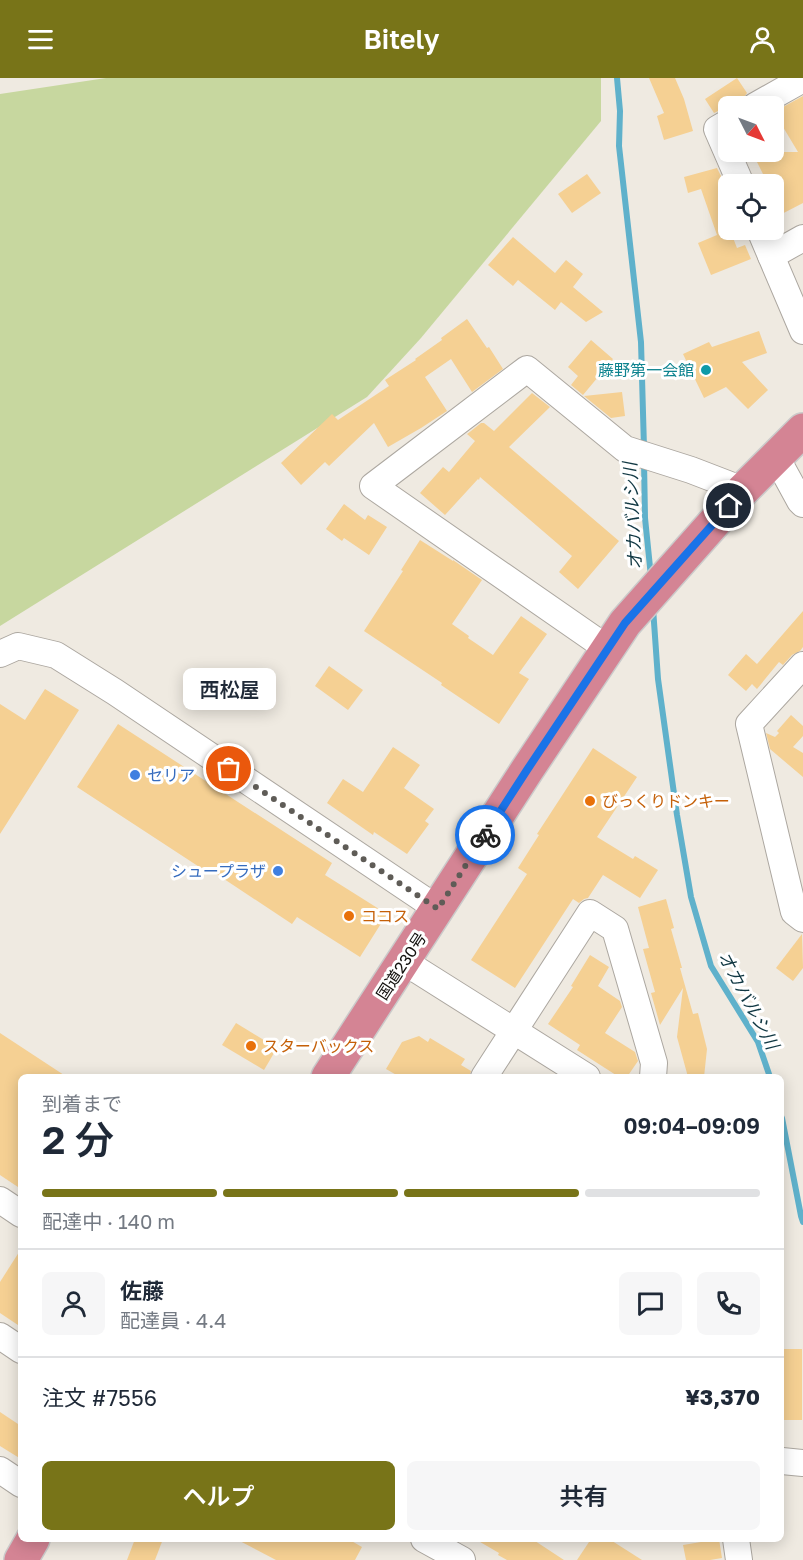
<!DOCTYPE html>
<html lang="ja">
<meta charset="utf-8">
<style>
:root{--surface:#fff;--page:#f6f6f7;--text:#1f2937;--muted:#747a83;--line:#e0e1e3;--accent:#787418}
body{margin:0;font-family:"Golos Text","Noto Sans JP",sans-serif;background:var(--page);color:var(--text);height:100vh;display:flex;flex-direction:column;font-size:22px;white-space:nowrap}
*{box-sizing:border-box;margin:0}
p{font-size:20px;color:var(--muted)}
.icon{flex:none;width:33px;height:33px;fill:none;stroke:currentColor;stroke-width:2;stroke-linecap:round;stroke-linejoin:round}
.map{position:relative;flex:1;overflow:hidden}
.sheet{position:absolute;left:18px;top:996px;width:766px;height:468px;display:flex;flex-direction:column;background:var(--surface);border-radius:9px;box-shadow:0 3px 15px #0003}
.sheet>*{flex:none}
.needle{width:39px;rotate:132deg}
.controls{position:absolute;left:718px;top:18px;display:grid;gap:12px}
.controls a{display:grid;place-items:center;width:66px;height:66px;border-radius:9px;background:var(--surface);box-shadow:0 3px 15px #0003;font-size:30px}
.pin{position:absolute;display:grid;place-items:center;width:51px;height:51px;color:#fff;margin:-26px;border:3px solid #fff;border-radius:50%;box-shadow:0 2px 6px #0007}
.courier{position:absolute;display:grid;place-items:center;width:60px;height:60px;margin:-30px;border:4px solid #1a73e8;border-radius:50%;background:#fff;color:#222;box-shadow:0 2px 8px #0007}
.bubble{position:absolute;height:42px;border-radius:9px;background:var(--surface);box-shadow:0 3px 15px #0003;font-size:20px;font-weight:600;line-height:42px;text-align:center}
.head em{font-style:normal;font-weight:600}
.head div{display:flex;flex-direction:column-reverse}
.head{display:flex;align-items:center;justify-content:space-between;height:102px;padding:0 24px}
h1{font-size:39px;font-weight:600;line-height:45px}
.bar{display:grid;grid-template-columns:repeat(4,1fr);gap:9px 6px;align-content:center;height:72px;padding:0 24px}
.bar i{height:8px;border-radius:4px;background:var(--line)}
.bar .selected{background:var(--accent)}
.bar p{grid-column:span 4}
.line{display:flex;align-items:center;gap:15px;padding:0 24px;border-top:2px solid var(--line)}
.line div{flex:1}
.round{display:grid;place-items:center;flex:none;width:63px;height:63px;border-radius:9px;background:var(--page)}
.button{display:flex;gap:12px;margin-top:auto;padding:12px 24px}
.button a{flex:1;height:69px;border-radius:9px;background:var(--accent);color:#fff;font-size:24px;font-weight:600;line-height:69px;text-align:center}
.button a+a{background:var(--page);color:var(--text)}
header{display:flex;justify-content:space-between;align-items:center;height:78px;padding:0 24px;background:var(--accent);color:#fff;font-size:27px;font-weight:600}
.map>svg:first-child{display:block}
</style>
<header><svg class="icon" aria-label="menu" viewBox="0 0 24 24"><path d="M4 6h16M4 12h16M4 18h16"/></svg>Bitely<svg class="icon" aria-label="person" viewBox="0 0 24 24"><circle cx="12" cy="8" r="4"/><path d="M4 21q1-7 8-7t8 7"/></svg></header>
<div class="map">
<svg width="803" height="1482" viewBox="0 0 803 1482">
<rect width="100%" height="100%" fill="#efeae1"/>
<!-- green -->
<polygon fill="#c7d79f" points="106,0 601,0 601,43 421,260 367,319 0,548 0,16"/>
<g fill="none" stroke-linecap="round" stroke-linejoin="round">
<!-- stream -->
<g stroke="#5fb1cb" stroke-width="6">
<polyline points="617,0 620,33 619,68 641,264 644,370"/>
<polyline points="644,383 645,440 651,499"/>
<polyline points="653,530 658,601 677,737 691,819 711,888 758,964 770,999"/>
<polyline points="782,1040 801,1138 803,1144"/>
</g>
</g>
<!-- building -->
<g fill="#f5d093">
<polygon points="649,0 675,0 684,21 693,53 664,62 657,38 664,35"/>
<polygon points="737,0 747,15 741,23 733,28 722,31 714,35 705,21"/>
<polygon points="803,18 803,125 774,140 774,106 768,106 752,74 798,74 774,34"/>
<polygon points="717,90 729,114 729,153 730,152 737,170 745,167 751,181 711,197 698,165 717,157 701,111 688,115 684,99"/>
<polygon points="587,96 601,115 572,135 558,116"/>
<polygon points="513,159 555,195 566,182 583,196 573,209 603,234 586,244 561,224 555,232 518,202 513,208 488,187"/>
<polygon points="467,241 487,270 489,269 503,291 472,314 451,281 425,299 447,333 421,350 388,369 374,345 329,388 325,384 301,407 281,385 332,336 338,342 389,308 385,302 416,282 415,281 442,262 441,260"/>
<polygon points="759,253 767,275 742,284 768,312 748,331 726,309 704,320 683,276 709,264 712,269"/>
<polygon points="591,262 613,281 583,317 571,307 578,298 568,289"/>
<polygon points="622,314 625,338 611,340 584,318"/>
<polygon points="532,315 550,329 509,369 619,463 578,511 559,494 572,478 480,399 479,402 478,401 445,437 420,415 443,389 449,394 475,363 467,356 471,353 481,345 484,345 494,353"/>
<polygon points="344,426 365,442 368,437 387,449 369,477 344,460 342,463 326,451"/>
<polygon points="420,462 453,483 453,482 482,502 452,546 469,558 468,560 493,577 521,538 547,556 519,595 529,601 499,646 441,607 442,605 364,553 403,493 401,492"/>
<polygon points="803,533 803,569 800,573 792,577 783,587 779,584 757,611 752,606 746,613 728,597 746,576 757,586"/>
<polygon points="329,588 363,612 348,632 315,608"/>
<polygon points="45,611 79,632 0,756 0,626 25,642"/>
<polygon points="791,637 803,648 803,658 793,669 803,675 803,699 770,671 766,655 775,659 779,655 777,653"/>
<polygon points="118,646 332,785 325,797 387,836 360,879 297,839 292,846 209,791 207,794 77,709"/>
<polygon points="393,669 420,687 404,710 434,731 425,743 429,746 407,776 374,754 373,757 327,725 343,701 363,714"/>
<polygon points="593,670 637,699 597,759 633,781 635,778 658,792 640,820 603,797 588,820 584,821 579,825 573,821 515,910 471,882 527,796 518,790 539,757 537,756"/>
<polygon points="666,821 674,850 671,851 682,890 680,890 693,936 698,935 707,971 704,999 688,999 677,959 683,910 660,947 651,915 655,914 643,871 649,870 638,829"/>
<polygon points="802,856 803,890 793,903 776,890"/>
<polygon points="590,877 609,889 598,908 620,923 622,929 605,955 635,974 638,983 627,999 619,999 577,972 580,967 548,946 573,909 571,908"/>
<polygon points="236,945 277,970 264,992 222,967"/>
<polygon points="0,955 67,999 21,999 21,1111 0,1097"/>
<polygon points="419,958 428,964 430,960 465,981 461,987 471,993 469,999 400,999 386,991 402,964"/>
<polygon points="21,1171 21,1249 0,1235 0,1204"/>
<rect x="782" y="1271" width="20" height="71"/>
<polygon points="0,1334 21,1348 21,1381 0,1368"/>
<polygon points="135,1461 163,1461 155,1482 127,1482"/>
<polygon points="236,1461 348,1461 362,1469 355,1482 276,1482"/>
<polygon points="475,1461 532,1461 564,1482 507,1482 498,1477 499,1475"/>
<polygon points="591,1461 609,1461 642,1482 577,1482"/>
<polygon points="719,1461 722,1480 710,1482 686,1482 683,1467"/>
</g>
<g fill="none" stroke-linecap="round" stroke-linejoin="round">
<defs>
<g id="minor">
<polyline points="755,28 803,1"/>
<polyline points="729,44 717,51 741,106"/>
<polyline points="760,152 803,253"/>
<polyline points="771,178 803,160"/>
<polyline points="776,379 800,423 803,426"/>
<polyline points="608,571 373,408 527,291 625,371 691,392 743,412"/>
<polyline points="0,576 18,568 56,577 115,614 438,831"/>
<polyline points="803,587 749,646 794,834 803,841"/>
<polyline points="403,883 587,999"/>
<polyline points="484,999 590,835 615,851 654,985 653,999"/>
<polyline points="0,1122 21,1136"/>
<polyline points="0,1258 21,1272"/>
<polyline points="782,1383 803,1385"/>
<polyline points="0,1392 21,1406"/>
<polyline points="424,1461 462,1482"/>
<polyline points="736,1461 739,1482"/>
</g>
<g id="highway">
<polyline points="328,999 527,692 625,545 743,412 803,352"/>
<polyline points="21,1482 33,1461"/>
</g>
</defs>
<!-- minor casing -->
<use href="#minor" stroke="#aca7a0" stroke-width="28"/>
<!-- highway casing -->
<use href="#highway" stroke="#cbcaca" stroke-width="36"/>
<!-- minor -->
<use href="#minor" stroke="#fff" stroke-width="26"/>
<!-- highway -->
<use href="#highway" stroke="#d48494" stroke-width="33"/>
</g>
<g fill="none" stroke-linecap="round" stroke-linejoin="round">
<!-- done -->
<polyline stroke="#5f5c57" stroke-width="6" stroke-dasharray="0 10.8" points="229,691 438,831 485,757"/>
<!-- route -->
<polyline stroke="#1a73e8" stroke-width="8" points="485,757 527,692 625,545 729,428"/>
</g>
<!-- markers -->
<circle fill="#0f9aa8" stroke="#fff" stroke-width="2" cx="706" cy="292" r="6"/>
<g fill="#3f7fe0" stroke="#fff" stroke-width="2">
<circle cx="135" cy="697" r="6"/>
<circle cx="278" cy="793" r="6"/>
</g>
<g fill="#e8710a" stroke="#fff" stroke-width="2">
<circle cx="590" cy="723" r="6"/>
<circle cx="349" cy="838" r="6"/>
<circle cx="251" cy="968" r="6"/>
</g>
<g text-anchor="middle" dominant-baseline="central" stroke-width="6" stroke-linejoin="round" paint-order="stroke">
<!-- culture labels -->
<g font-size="16" fill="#0d838f" stroke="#fff" text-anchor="end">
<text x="694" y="292">藤野第一会館</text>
</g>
<!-- shop labels -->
<g font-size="16" fill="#366cbe" stroke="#fff" text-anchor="start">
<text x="147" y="697">セリア</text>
<text x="266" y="793" text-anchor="end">シュープラザ</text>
</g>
<!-- food labels -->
<g font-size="16" fill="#c56008" stroke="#fff" text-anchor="start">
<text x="602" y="723">びっくりドンキー</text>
<text x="361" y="838">ココス</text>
<text x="263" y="968">スターバックス</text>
</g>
<!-- street labels -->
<g font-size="16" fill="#110f0c" stroke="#fff">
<text transform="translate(401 888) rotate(-57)">国道230号</text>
</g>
<!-- water labels -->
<g font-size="18" font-style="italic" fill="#113843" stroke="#fff">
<text transform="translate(632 438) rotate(-93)">オカバルシ川</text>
<text transform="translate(749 922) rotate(62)">オカバルシ川</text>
</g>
</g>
</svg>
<div class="controls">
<a><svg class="needle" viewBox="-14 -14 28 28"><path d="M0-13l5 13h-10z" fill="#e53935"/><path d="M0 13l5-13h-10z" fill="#747a83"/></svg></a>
<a><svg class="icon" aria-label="locate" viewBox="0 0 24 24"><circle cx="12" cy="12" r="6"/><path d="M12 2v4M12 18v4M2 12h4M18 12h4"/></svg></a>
</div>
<div class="pin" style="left:229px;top:691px;background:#ea580c"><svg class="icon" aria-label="bag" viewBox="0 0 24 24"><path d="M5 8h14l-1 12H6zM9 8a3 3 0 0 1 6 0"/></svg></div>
<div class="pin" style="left:729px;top:428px;background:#1f2937"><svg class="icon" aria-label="home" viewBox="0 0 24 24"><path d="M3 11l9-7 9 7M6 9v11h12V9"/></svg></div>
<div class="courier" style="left:485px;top:757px"><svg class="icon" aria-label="bike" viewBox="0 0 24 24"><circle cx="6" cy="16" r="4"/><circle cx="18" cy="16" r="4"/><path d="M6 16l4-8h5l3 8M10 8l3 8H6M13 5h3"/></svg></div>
<div class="bubble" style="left:183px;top:590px;width:93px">西松屋</div>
<section class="sheet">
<div class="head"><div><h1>2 分</h1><p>到着まで</p></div><em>09:04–09:09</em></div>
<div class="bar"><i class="selected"></i><i class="selected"></i><i class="selected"></i><i></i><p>配達中 · 140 m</p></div>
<div class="line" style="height:108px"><a class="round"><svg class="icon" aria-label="person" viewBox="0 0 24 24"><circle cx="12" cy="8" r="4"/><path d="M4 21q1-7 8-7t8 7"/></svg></a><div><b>佐藤</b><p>配達員 · 4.4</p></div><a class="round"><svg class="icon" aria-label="chat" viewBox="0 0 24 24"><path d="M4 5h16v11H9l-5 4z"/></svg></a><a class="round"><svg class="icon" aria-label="phone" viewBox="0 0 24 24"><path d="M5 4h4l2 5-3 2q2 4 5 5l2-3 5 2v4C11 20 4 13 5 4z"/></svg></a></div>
<div class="line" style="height:78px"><div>注文 #7556</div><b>¥3,370</b></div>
<div class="button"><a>ヘルプ</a><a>共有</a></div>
</section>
</div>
